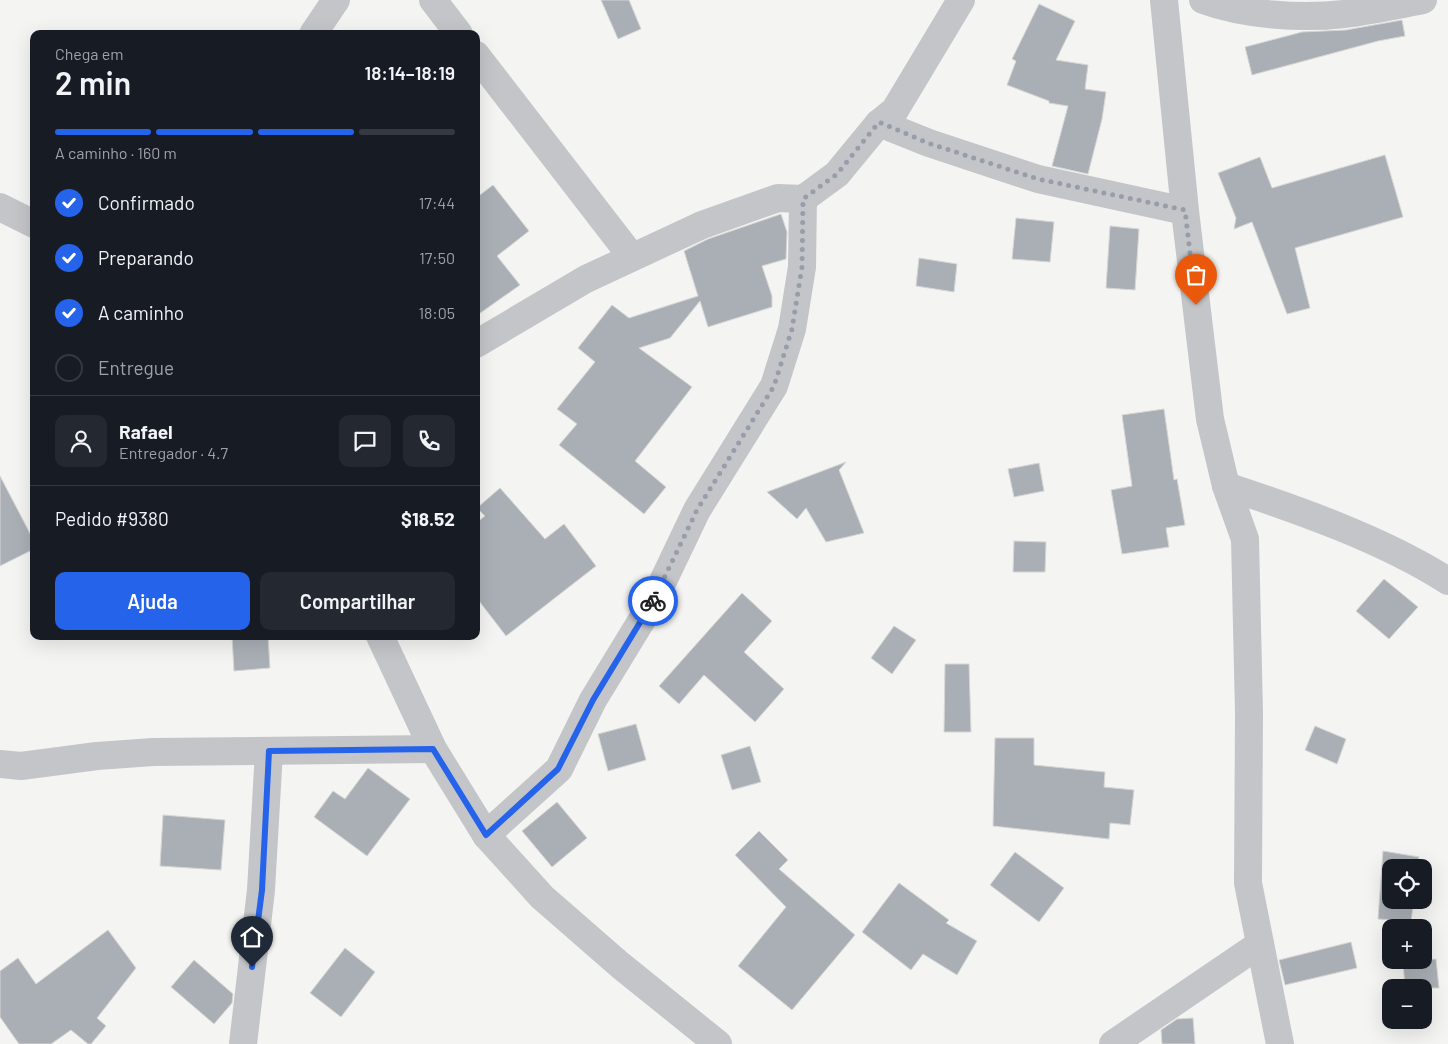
<!DOCTYPE html>
<html lang="pt">
<meta charset="utf-8">
<style>
:root{--surface:#171b24;--page:#242831;--text:#f1f3f6;--muted:#9ea1a6;--line:#363941;--accent:#2563eb}
body{margin:0;font-family:Barlow,sans-serif;background:var(--page);color:var(--text);height:100vh;display:flex;flex-direction:column;font-size:19px;white-space:nowrap}
*{box-sizing:border-box;margin:0}
p{font-size:16px;color:var(--muted)}
.icon{flex:none;width:28px;height:28px;fill:none;stroke:currentColor;stroke-width:2;stroke-linecap:round;stroke-linejoin:round}
.map{position:relative;flex:1;overflow:hidden}
.panel{position:absolute;left:30px;top:30px;width:450px;height:610px;display:flex;flex-direction:column;background:var(--surface);border-radius:10px;box-shadow:0 5px 20px #0002}
.panel>*{flex:none}
.fabs{position:absolute;left:1382px;top:859px;display:grid;gap:10px}
.fabs a{display:grid;place-items:center;width:50px;height:50px;border-radius:10px;background:var(--surface);box-shadow:0 5px 20px #0002;font-size:25px}
.pin{position:absolute;display:grid;place-items:center;width:42px;height:42px;color:#fff;margin:-51px -21px;border-radius:50% 50% 50% 0;rotate:-45deg;box-shadow:0 0 5px #0007}
.pin .icon{rotate:45deg}
.courier{position:absolute;display:grid;place-items:center;width:50px;height:50px;margin:-25px;border:4px solid #2563eb;border-radius:50%;background:#fff;color:#222;box-shadow:0 1px 6px #0007}
.head em{font-style:normal;font-weight:600}
.head div{display:flex;flex-direction:column-reverse}
.head{display:flex;align-items:center;justify-content:space-between;height:85px;padding:0 25px}
h1{font-size:32px;font-weight:600;line-height:38px}
.bar{display:grid;grid-template-columns:repeat(4,1fr);gap:8px 5px;align-content:center;height:60px;padding:0 25px}
.bar i{height:6px;border-radius:4px;background:var(--line)}
.bar .selected{background:var(--accent)}
.bar p{grid-column:span 4}
.line{display:flex;align-items:center;gap:12px;padding:0 25px;border-top:1px solid var(--line)}
.line div{flex:1}
.round{display:grid;place-items:center;flex:none;width:52px;height:52px;border-radius:10px;background:var(--page)}
ol{padding:0 25px;list-style:none}
li{display:flex;align-items:center;gap:15px;height:55px}
li p{margin-inline-start:auto}
li .icon{padding:5px;border-radius:50%;background:var(--accent);color:#fff;stroke-width:4}
li:last-child{color:var(--muted)}
li i{width:28px;height:28px;border:2px solid var(--line);border-radius:50%}
.cta{display:flex;gap:10px;margin-top:auto;padding:10px 25px}
.cta a{flex:1;height:58px;border-radius:10px;background:var(--accent);color:#fff;font-size:20px;font-weight:600;line-height:58px;text-align:center}
.cta a+a{background:var(--page);color:var(--text)}
.map>svg:first-child{display:block}
</style>
<div class="map">
<svg width="1448" height="1044" viewBox="0 0 1448 1044">
<rect width="100%" height="100%" fill="#f4f5f2"/>
<!-- building -->
<g fill="#aaafb6" stroke="#d6d6d4">
<polygon points="601,0 629,0 641,29 618,39"/>
<polygon points="1039,4 1075,21 1056,60 1088,65 1085,89 1106,92 1102,119 1088,174 1052,166 1068,106 1049,103 1049,101 1007,85 1016,61 1012,59"/>
<polygon points="1402,20 1405,36 1378,41 1252,75 1245,47 1302,32 1346,30"/>
<polygon points="1385,155 1403,217 1295,248 1310,308 1287,314 1252,222 1234,229 1236,218 1218,173 1260,157 1272,188"/>
<polygon points="493,185 529,231 497,256 520,285 476,316 476,198"/>
<polygon points="781,214 787,232 786,259 762,266 772,296 772,307 708,327 700,301 670,338 639,348 692,387 635,461 666,487 644,514 559,445 577,424 557,409 595,362 578,348 612,305 629,318 698,296 684,251 708,239"/>
<polygon points="1016,218 1054,222 1050,262 1012,259"/>
<polygon points="1110,226 1139,229 1135,290 1106,288"/>
<polygon points="919,258 957,264 954,292 916,286"/>
<polygon points="1164,409 1174,480 1177,479 1185,525 1166,528 1169,547 1122,554 1111,490 1132,486 1122,415"/>
<polygon points="846,462 839,470 864,533 826,542 806,508 797,519 767,492"/>
<polygon points="1039,463 1044,491 1014,497 1008,469"/>
<polygon points="0,476 34,541 34,549 0,566"/>
<polygon points="500,488 545,539 564,524 596,566 506,636 476,597 476,523 485,516 477,508"/>
<polygon points="1014,541 1046,542 1045,572 1013,572"/>
<polygon points="1384,579 1418,607 1389,639 1356,611"/>
<polygon points="742,593 772,621 744,652 784,689 755,722 704,675 679,704 659,686"/>
<polygon points="894,626 916,640 892,674 871,658"/>
<polygon points="232,636 268,636 270,668 234,671"/>
<polygon points="945,664 969,664 971,732 944,732"/>
<polygon points="636,724 646,760 608,771 598,734"/>
<polygon points="1315,726 1346,739 1337,764 1305,750"/>
<polygon points="995,738 1034,738 1034,765 1105,772 1104,787 1134,790 1130,825 1110,823 1109,839 993,826"/>
<polygon points="750,746 761,782 732,790 721,755"/>
<polygon points="368,768 410,799 367,856 314,817 333,791 345,799"/>
<polygon points="557,802 587,838 552,867 522,831"/>
<polygon points="163,815 225,820 221,870 160,866"/>
<polygon points="759,831 788,860 779,869 855,935 792,1010 738,966 786,907 735,855"/>
<polygon points="1383,851 1419,857 1417,868 1391,868 1391,900 1414,900 1411,921 1378,919"/>
<polygon points="1015,852 1064,888 1039,922 990,885"/>
<polygon points="899,883 949,920 946,923 977,941 957,975 923,954 911,970 862,932"/>
<polygon points="108,930 136,968 97,1018 106,1026 91,1044 88,1044 71,1030 51,1044 19,1044 0,1017 0,971 18,958 36,984"/>
<polygon points="1351,942 1357,968 1285,985 1279,960"/>
<polygon points="345,948 375,972 341,1017 310,993"/>
<polygon points="1436,959 1439,988 1405,988 1403,961"/>
<polygon points="194,960 233,994 232,1003 214,1024 171,987"/>
<polygon points="1193,1018 1195,1044 1162,1044 1161,1030 1177,1019"/>
</g>
<g fill="none" stroke-linecap="round" stroke-linejoin="round">
<!-- street -->
<g stroke="#c3c5c9" stroke-width="28">
<polyline points="433,0 459,34"/>
<polyline points="1164,0 1185,211 1210,419 1226,486 1245,539 1249,713 1248,883 1280,1044"/>
<path d="M1203,0C1243,15 1301,19 1344,14C1370,11 1397,5 1423,0"/>
<polyline points="313,34 336,0"/>
<polyline points="476,55 632,257"/>
<polyline points="879,123 929,143 1038,179 1185,211"/>
<polyline points="0,207 34,224"/>
<polyline points="476,344 586,279 702,225 778,198 803,199 837,174 879,123 895,110 961,0"/>
<path d="M1226,486C1299,510 1384,540 1448,581"/>
<polyline points="380,636 433,749 486,835 542,897 620,965 718,1044"/>
<polyline points="0,764 21,766 97,756 153,752 433,749"/>
<polyline points="486,835 559,769 593,700 654,600 697,510 774,386 792,329 802,267 803,199"/>
<polyline points="243,1044 261,890 269,751"/>
<polyline points="1113,1044 1260,944"/>
</g>
</g>
<g fill="none" stroke-linecap="round" stroke-linejoin="round">
<!-- done -->
<polyline stroke="#989ea9" stroke-width="5" stroke-dasharray="0 9" points="653,601 697,510 774,386 792,329 802,267 803,199 837,174 879,122 928,143 1038,179 1185,210 1196,305"/>
<!-- route -->
<polyline stroke="#2563eb" stroke-width="6" points="252,967 262,890 269,751 433,749 486,835 558,769 593,700 653,601"/>
</g>
</svg>
<div class="fabs">
<a><svg class="icon" aria-label="locate" viewBox="0 0 24 24"><circle cx="12" cy="12" r="6"/><path d="M12 2v4M12 18v4M2 12h4M18 12h4"/></svg></a>
<a>+</a>
<a>−</a>
</div>
<div class="pin" style="left:1196px;top:305px;background:#ea580c"><svg class="icon" aria-label="bag" viewBox="0 0 24 24"><path d="M5 8h14l-1 12H6zM9 8a3 3 0 0 1 6 0"/></svg></div>
<div class="pin" style="left:252px;top:967px;background:#1f2937"><svg class="icon" aria-label="home" viewBox="0 0 24 24"><path d="M3 11l9-7 9 7M6 9v11h12V9"/></svg></div>
<div class="courier" style="left:653px;top:601px"><svg class="icon" aria-label="bike" viewBox="0 0 24 24"><circle cx="6" cy="16" r="4"/><circle cx="18" cy="16" r="4"/><path d="M6 16l4-8h5l3 8M10 8l3 8H6M13 5h3"/></svg></div>
<section class="panel">
<div class="head"><div><h1>2 min</h1><p>Chega em</p></div><em>18:14–18:19</em></div>
<div class="bar"><i class="selected"></i><i class="selected"></i><i class="selected"></i><i></i><p>A caminho · 160 m</p></div>
<ol>
<li><svg class="icon" aria-label="check" viewBox="0 0 24 24"><path d="M5 12l5 5 9-10"/></svg>Confirmado<p>17:44</p></li>
<li><svg class="icon" aria-label="check" viewBox="0 0 24 24"><path d="M5 12l5 5 9-10"/></svg>Preparando<p>17:50</p></li>
<li><svg class="icon" aria-label="check" viewBox="0 0 24 24"><path d="M5 12l5 5 9-10"/></svg>A caminho<p>18:05</p></li>
<li><i></i>Entregue</li>
</ol>
<div class="line" style="height:90px"><a class="round"><svg class="icon" aria-label="person" viewBox="0 0 24 24"><circle cx="12" cy="8" r="4"/><path d="M4 21q1-7 8-7t8 7"/></svg></a><div><b>Rafael</b><p>Entregador · 4.7</p></div><a class="round"><svg class="icon" aria-label="chat" viewBox="0 0 24 24"><path d="M4 5h16v11H9l-5 4z"/></svg></a><a class="round"><svg class="icon" aria-label="phone" viewBox="0 0 24 24"><path d="M5 4h4l2 5-3 2q2 4 5 5l2-3 5 2v4C11 20 4 13 5 4z"/></svg></a></div>
<div class="line" style="height:65px"><div>Pedido #9380</div><b>$18.52</b></div>
<div class="cta"><a>Ajuda</a><a>Compartilhar</a></div>
</section>
</div>
